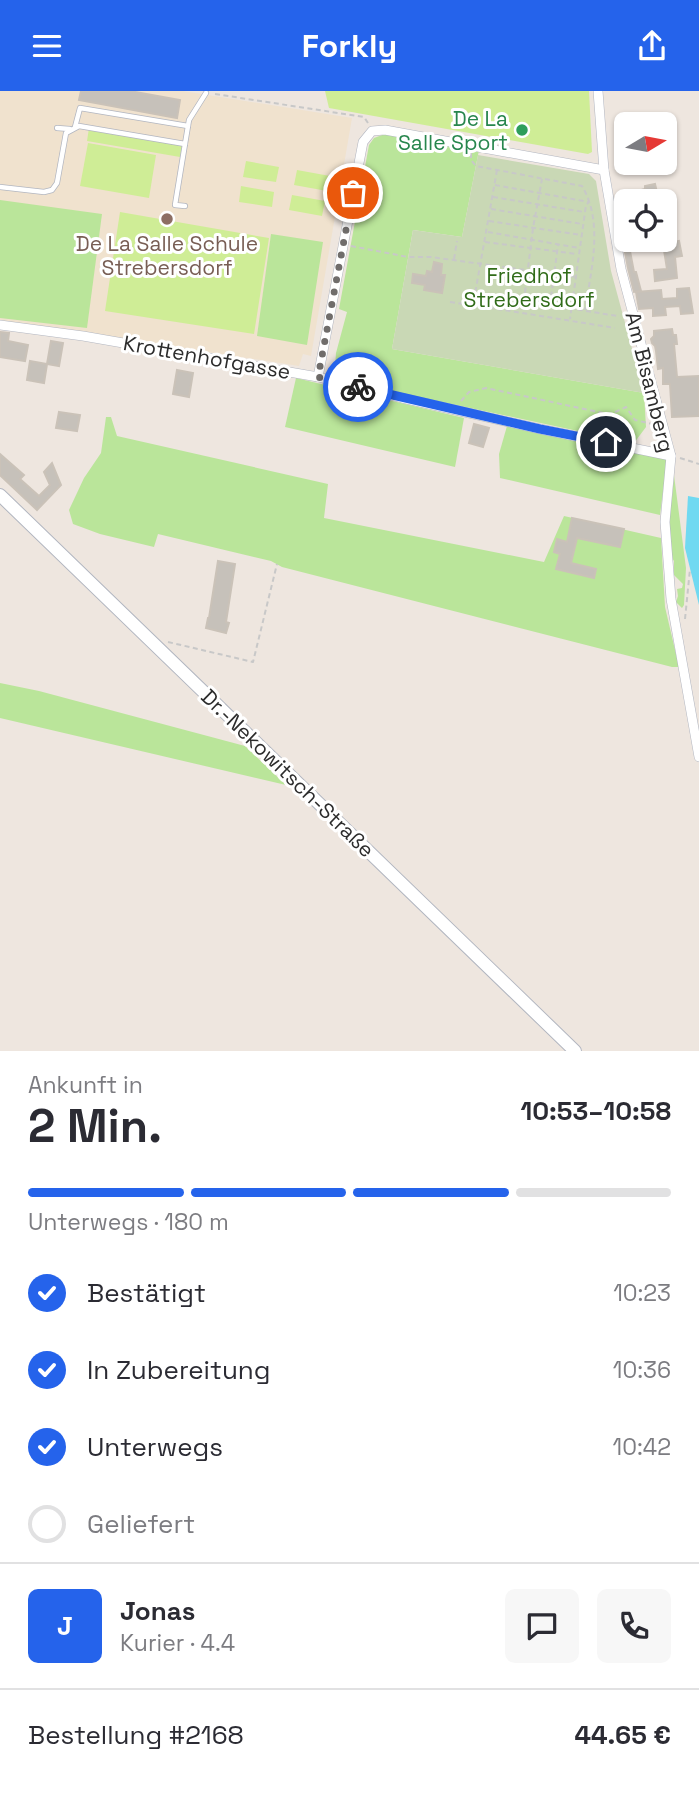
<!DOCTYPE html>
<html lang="de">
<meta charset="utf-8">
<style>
:root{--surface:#fff;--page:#f7f7f7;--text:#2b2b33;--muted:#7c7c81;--line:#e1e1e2;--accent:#2563eb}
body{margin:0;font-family:"Space Grotesk",sans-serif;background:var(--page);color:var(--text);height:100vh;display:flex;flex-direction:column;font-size:26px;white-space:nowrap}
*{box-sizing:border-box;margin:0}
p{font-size:23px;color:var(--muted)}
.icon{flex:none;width:38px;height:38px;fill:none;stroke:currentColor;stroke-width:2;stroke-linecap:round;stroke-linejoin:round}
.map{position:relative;height:960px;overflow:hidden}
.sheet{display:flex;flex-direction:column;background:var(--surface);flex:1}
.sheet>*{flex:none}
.needle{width:46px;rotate:80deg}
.tools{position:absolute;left:614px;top:21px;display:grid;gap:14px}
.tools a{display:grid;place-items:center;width:63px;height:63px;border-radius:10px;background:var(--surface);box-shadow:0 2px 5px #0004;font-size:35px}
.pin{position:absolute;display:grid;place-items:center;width:60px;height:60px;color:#fff;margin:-30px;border:4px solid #fff;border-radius:50%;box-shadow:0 2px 7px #0007}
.courier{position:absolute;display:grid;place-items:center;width:70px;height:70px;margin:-35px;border:5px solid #2563eb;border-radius:50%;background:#fff;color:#222;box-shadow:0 2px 9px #0007}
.summary em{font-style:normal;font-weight:600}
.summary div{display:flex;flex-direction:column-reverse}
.summary{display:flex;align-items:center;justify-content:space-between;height:119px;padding:0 28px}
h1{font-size:46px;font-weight:600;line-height:52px}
.bar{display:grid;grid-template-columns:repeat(4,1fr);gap:10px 7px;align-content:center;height:84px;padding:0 28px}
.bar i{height:9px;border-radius:5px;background:var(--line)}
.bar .on{background:var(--accent)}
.bar p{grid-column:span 4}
.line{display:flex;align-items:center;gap:18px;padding:0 28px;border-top:2px solid var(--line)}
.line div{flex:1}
.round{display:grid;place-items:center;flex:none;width:74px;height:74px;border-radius:10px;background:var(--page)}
ol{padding:0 28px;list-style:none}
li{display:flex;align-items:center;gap:21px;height:77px}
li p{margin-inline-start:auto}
li .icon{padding:7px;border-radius:50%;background:var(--accent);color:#fff;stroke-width:4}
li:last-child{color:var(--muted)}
li i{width:38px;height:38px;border:4px solid var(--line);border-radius:50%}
header{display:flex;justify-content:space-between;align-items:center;height:91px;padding:0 28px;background:var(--accent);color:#fff;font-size:32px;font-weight:600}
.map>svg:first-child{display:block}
</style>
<header><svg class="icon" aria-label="menu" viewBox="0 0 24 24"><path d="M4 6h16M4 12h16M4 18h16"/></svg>Forkly<svg class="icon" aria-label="share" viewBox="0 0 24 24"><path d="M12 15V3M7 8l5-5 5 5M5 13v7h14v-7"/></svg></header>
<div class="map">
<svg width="699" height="960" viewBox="0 0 699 960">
<rect width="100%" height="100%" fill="#eee6df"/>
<!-- education -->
<polygon fill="#f0e2ce" points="0,0 183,0 352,27 311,265 303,263 299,275 0,229"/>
<!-- green -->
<g fill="#bae59a">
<polygon points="385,43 479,59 462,146 413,139 392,258 644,302 646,336 634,352 334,288 336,262 347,221 339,218 369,54 374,47"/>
<polygon points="0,109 102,123 87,237 0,227"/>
<polygon points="271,143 323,151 307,254 257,245"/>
<polygon points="296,287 464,327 455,376 285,336"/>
<polygon points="106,326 111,326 117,345 328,393 324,427 544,471 564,425 661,447 665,516 679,576 672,576 282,476 271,470 158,443 154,456 100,443 73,433 69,419 84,387 101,362"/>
<polygon points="507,335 665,366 667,369 660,424 500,387 499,363"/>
<polygon points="674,384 686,477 684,514 682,517 676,511 678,505 677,498 682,497 683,493 674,484 673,480 674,479 674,470 672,467 668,424 672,407"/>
<polygon points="0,592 39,600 245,655 286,694 0,627"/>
</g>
<!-- cemetery -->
<polygon fill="#c9d8b5" points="478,64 589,83 596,90 611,180 644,302 392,258 413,139 462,146"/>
<!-- pitch -->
<g fill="#cfed96">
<polygon points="325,0 589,0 592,61 588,63 329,17"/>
<polygon points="89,37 182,54 180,66 87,50"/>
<polygon points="88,52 156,64 149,107 80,95"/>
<polygon points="246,70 279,76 276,91 243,86"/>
<polygon points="297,79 330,85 327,100 294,94"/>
<polygon points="241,95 274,101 272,116 239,111"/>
<polygon points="292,104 325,110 322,125 289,119"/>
<polygon points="120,121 269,147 254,243 105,220"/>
</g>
<!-- water -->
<polygon fill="#70d9f1" points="688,405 699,407 699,514 685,457"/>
<!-- building -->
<g fill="#c6c1ba" stroke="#cac2b8" stroke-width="2">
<polygon points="81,0 130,0 180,9 177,27 79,9"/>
<polygon points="655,93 659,110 624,110 623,104 645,98 645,95"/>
<polygon points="679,150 682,165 675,166 677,187 655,190 654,179 667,178 663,153"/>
<polygon points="629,155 634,181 636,181 641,200 634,201 628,177 624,156"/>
<polygon points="434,171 442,173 441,184 445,184 442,202 424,199 425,194 412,192 413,183 426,185 427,180 432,181"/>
<polygon points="689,197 693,222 681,223 680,215 665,216 666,224 653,225 653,217 639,218 636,201 661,199 662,208 677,207 677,198"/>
<polygon points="672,238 673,244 676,244 677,253 674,253 677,286 699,285 699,325 672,326 670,293 663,293 663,277 658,278 656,260 655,255 652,252 651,248 654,245 654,240"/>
<polygon points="0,241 9,242 8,250 28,254 25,270 0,266"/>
<polygon points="51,250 63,252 59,275 47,273"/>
<polygon points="30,270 47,273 44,292 27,289"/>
<polygon points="177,279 193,282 189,306 173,303"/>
<polygon points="59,321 80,324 77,340 56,337"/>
<polygon points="474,333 489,337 483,356 469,352"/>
<polygon points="0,363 24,384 20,388 39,405 50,394 44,381 52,372 61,394 37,419 0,384"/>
<polygon points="572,427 624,438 620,456 577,447 571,472 596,478 594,487 556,478 560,463 554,461 557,448 567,451"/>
<polygon points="218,470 235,473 226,531 229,532 226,542 206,537 208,527 209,527"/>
</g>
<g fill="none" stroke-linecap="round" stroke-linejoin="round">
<defs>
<g id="service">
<polyline points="75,36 80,17 188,35"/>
<polyline points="57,37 70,38"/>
<polyline points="185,53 175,114 185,115"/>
<polyline points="0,96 44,101 52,99 57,92 66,42 79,35 185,53 189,29 206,2"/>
</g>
<g id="minor">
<polyline points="598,0 604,79 621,178 671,365 665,431 671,508 699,666"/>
<polyline points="0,234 83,245 318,286 402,307 540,338 671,365"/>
<polyline points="318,286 363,51 372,40 385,39 604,79"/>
</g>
<polyline id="secondary" points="0,404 575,960"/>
</defs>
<!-- service casing -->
<use href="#service" stroke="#b2b6c0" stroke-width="6"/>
<!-- minor casing -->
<use href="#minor" stroke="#b2b6c0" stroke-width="10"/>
<!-- secondary casing -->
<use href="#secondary" stroke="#b2b6c0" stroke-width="14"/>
<!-- path -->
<g stroke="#c8c8c8" stroke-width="2" stroke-dasharray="5 3.5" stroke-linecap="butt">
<polyline points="215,3 364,26 368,32"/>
<path d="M471,62V69L476,75L582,95C604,132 591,179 585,219"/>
<polyline points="497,79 473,214 615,237"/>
<polyline points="495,94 589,111 586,114 570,228"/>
<polyline points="493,106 584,121"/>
<polyline points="491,118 582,133"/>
<polyline points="489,130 581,144"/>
<polyline points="488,141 579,157"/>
<polyline points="485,151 577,163"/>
<polyline points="351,155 408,166 431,166 576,186"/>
<polyline points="454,168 457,150"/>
<polyline points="477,202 617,225"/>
<polyline points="524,210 533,137 542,88"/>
<polyline points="450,211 472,214"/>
<polyline points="550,214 558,154"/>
<polyline points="461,310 469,301 486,297 608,323 613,322 626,316 635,329 652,333"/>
<polyline points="680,367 699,373"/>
<polyline points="685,528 690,478"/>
<polyline points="168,551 253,571 277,473"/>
</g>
<!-- service -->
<use href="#service" stroke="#fff" stroke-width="4.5"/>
<!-- minor -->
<use href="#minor" stroke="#fff" stroke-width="9"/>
<!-- secondary -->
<use href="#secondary" stroke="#fff" stroke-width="12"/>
</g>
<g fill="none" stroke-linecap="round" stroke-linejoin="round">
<!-- done -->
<polyline stroke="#706d6b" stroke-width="7" stroke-dasharray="0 12.6" points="353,102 318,286 358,296"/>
<!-- route -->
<polyline stroke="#2563eb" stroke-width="9" points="358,296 540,338 606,351"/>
</g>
<!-- markers -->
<circle fill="#2e9e5b" stroke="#fff" stroke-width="2.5" cx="522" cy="39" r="7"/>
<circle fill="#8d6e63" stroke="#fff" stroke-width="2.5" cx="167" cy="128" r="7"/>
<g text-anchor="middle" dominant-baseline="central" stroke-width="6" stroke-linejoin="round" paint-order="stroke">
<!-- leisure labels -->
<g font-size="21" fill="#27864d" stroke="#fff" text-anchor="end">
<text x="508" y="27">De La<tspan x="508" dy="24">Salle Sport</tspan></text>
</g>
<!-- education labels -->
<g font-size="21" fill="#785e54" stroke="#fff">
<text x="167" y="152">De La Salle Schule<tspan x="167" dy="24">Strebersdorf</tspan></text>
</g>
<!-- park labels -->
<g font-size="21" fill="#316c19" stroke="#fff">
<text x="529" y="184">Friedhof<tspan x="529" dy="24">Strebersdorf</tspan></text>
</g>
<!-- street labels -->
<g font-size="21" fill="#2c2c2c" stroke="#fff">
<text transform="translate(207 266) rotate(10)">Krottenhofgasse</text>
<text transform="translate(650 291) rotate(76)">Am Bisamberg</text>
<text transform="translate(288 682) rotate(44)">Dr.-Nekowitsch-Straße</text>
</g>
</g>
</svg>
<div class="tools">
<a><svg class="needle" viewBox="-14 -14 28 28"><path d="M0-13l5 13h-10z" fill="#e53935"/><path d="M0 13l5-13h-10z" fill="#7c7c81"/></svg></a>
<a><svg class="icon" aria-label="locate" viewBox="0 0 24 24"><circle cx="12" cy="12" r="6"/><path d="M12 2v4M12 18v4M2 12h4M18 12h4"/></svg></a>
</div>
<div class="pin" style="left:353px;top:102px;background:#ea580c"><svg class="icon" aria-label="bag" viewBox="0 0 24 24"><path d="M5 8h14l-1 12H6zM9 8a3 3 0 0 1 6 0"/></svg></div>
<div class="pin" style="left:606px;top:351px;background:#1f2937"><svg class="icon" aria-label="home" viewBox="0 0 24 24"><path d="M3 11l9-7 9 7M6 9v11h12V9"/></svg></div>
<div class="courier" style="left:358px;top:296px"><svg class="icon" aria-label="bike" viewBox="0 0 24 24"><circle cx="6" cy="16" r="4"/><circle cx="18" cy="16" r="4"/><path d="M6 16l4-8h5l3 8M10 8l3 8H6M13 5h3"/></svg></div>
</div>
<section class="sheet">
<div class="summary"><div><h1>2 Min.</h1><p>Ankunft in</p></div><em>10:53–10:58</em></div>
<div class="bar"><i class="on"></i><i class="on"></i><i class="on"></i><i></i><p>Unterwegs · 180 m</p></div>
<ol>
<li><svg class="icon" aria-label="check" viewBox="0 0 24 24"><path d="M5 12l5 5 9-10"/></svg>Bestätigt<p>10:23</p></li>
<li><svg class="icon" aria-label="check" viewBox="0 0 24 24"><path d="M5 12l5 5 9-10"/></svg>In Zubereitung<p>10:36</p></li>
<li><svg class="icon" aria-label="check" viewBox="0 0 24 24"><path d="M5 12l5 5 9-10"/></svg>Unterwegs<p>10:42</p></li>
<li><i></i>Geliefert</li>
</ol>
<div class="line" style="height:126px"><b class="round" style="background:var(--accent);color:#fff">J</b><div><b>Jonas</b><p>Kurier · 4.4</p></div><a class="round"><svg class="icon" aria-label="chat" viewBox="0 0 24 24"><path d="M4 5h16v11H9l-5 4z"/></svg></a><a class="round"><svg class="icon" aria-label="phone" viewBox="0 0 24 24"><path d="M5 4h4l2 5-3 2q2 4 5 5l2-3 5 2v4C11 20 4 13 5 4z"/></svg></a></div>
<div class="line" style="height:91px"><div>Bestellung #2168</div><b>44.65 €</b></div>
</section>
